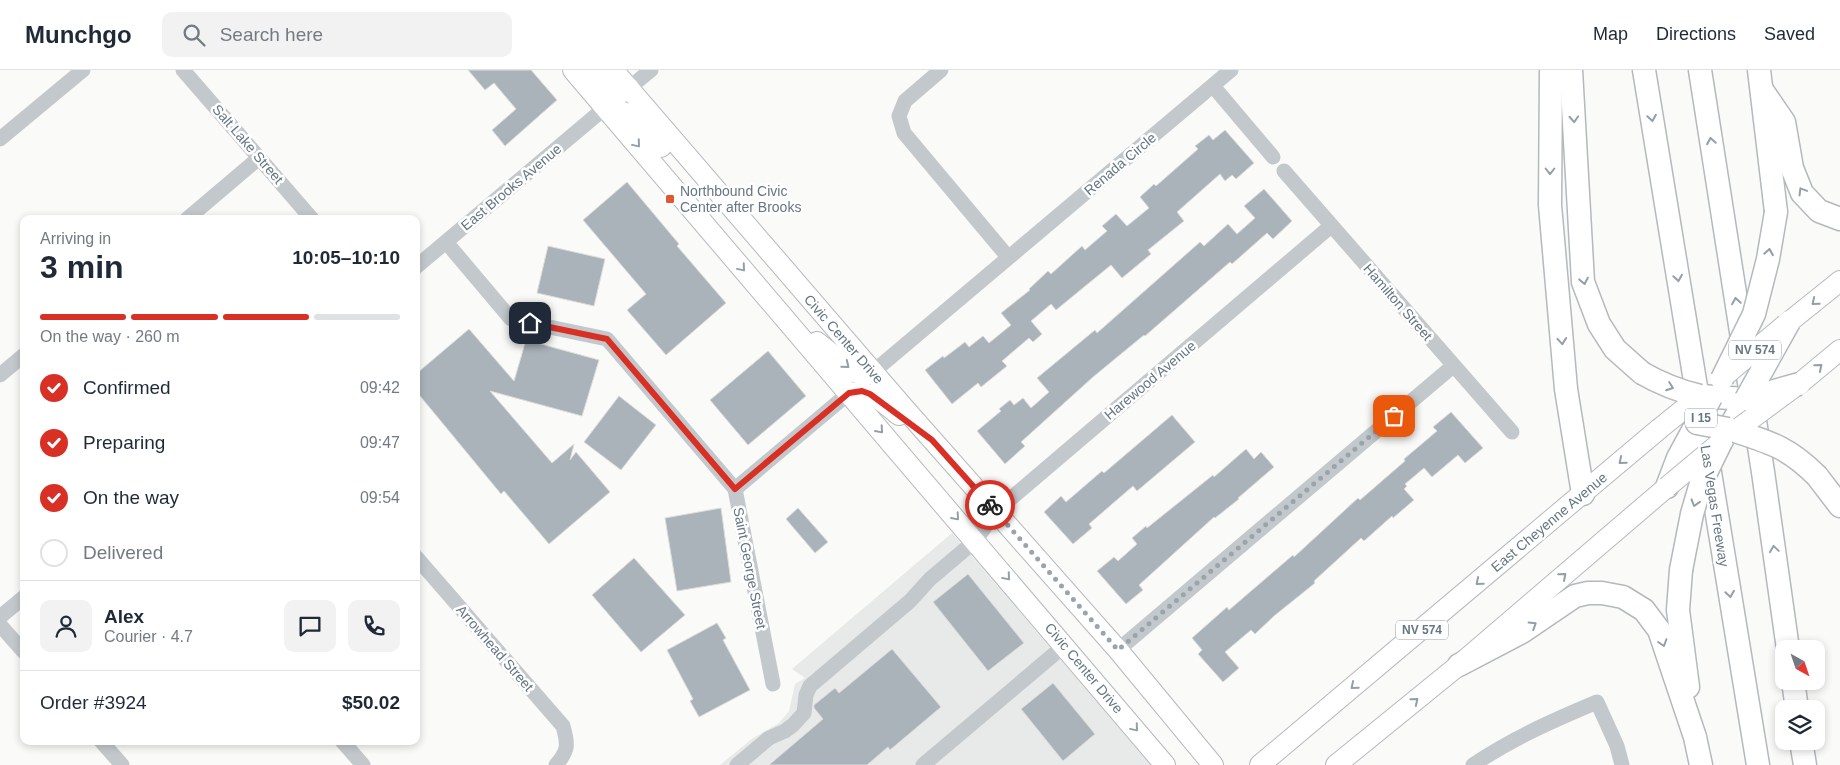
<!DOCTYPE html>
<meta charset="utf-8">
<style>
:root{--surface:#fff;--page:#f2f2f3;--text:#1f2937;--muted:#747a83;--line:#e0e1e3;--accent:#d93025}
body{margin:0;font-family:Helvetica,sans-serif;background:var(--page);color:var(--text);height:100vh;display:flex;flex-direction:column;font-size:19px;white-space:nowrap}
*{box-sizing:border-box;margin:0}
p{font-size:16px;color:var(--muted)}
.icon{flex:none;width:28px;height:28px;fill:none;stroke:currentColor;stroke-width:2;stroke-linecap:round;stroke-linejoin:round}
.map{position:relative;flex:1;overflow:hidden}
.side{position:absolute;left:20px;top:145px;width:400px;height:530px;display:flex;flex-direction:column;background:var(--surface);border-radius:10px;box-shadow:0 2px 8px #0003}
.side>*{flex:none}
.needle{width:32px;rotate:140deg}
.tools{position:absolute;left:1775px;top:570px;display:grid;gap:10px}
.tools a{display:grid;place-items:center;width:50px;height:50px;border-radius:10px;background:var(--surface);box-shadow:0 2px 8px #0003;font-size:25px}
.pin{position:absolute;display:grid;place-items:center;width:42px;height:42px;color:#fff;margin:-21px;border-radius:10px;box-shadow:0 2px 8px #0006}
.courier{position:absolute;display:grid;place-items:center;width:50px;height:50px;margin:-25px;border:4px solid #d93025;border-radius:50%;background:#fff;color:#222;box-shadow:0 1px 6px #0007}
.headline em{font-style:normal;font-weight:600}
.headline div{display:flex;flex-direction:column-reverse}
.headline{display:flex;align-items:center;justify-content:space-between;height:85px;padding:0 20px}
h1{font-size:32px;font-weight:600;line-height:38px}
.bar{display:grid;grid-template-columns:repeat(4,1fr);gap:8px 5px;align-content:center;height:60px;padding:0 20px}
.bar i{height:6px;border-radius:4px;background:var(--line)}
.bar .selected{background:var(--accent)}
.bar p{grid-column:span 4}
.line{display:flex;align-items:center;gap:12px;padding:0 20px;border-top:1px solid var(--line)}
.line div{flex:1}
.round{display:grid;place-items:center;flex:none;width:52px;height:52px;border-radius:10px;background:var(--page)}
ol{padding:0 20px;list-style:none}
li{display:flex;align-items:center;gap:15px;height:55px}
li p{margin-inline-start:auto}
li .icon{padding:5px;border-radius:50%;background:var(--accent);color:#fff;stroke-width:4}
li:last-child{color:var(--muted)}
li i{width:28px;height:28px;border:2px solid var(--line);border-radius:50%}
header{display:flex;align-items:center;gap:30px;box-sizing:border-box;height:70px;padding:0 25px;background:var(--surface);border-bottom:1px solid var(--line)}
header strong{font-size:24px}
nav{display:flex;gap:28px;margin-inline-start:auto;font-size:18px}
.search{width:350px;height:45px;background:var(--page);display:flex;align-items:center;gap:12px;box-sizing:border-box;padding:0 18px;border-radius:10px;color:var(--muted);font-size:19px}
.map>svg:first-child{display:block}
</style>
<header>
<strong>Munchgo</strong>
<div class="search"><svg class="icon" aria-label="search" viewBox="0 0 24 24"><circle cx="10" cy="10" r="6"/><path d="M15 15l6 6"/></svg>Search here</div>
<nav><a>Map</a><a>Directions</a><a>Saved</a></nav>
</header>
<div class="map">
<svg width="1840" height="695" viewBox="0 0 1840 695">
<rect width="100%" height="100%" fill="#fafaf8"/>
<!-- built -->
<polygon fill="#e8e9e9" points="952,463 1151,695 720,695 753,668 779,653 789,641 795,614 805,608 792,599"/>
<!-- building -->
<g fill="#aab3b9" stroke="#dcdcda">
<polygon points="468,0 531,0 557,30 505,76 492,60 516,39 494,13 485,20"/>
<polygon points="1225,60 1254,93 1236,109 1232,105 1225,111 1220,104 1177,142 1184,151 1148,180 1151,184 1122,208 1111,195 1056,240 1051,234 1031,251 1042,264 1033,272 1029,268 1002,291 1007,296 981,317 978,313 952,334 925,300 943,286 944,288 965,272 969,277 983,266 989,273 1011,255 1001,243 1030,220 1029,219 1048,201 1051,204 1082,176 1085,180 1107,161 1102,156 1116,144 1127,156 1149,138 1140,127 1154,114 1156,116 1198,79 1195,76 1209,65 1213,70"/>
<polygon points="627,112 679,174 677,176 726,233 666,285 627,240 646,224 583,150"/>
<polygon points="1264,119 1292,151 1273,169 1267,163 1232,194 1230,192 1145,266 1144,265 1093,307 1021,372 1025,376 1005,394 977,361 1001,341 999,339 1010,330 1014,335 1023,328 1031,338 1049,322 1037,308 1095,260 1097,263 1200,172 1204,176 1228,154 1237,164 1255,148 1244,136"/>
<polygon points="548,176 605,189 594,236 537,223"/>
<polygon points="469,259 514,311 526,270 599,290 582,346 490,321 552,393 574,374 570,390 576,382 610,422 549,474 504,421 501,424 416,321 416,304"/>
<polygon points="768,281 806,326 748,375 710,330"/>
<polygon points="619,326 656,355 621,400 584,372"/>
<polygon points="1451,342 1483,378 1465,393 1458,385 1432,407 1424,398 1405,414 1407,416 1404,419 1414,430 1393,448 1392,446 1364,471 1361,468 1314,511 1315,513 1274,546 1255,564 1251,560 1225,582 1239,598 1223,612 1198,584 1202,580 1192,568 1227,537 1229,540 1293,485 1294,487 1358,428 1360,430 1405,391 1404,389 1437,361 1433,357"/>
<polygon points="1172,345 1195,372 1137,421 1133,416 1089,454 1092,458 1073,474 1044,442 1061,426 1066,432 1102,401 1104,403"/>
<polygon points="1246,379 1254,389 1261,382 1274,397 1238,428 1239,429 1215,448 1214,447 1139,515 1143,520 1126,534 1097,501 1114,487 1118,491 1137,474 1132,468 1146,456 1147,458 1213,405 1214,407"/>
<polygon points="721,438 731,512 677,521 665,448"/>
<polygon points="798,438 828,472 815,483 786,449"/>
<polygon points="634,488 685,545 641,582 592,525"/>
<polygon points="968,504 1024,573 988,601 933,532"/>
<polygon points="717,553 726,568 723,570 750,620 699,647 690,631 693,629 667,580"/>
<polygon points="892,579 941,637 890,680 888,677 867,695 769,695 823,649 814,638 814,635 835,618 839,623"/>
<polygon points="1053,613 1095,664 1063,691 1021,639"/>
</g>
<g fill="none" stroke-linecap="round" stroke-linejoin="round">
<defs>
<g id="major">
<polyline points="573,0 1165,695"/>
<path d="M591,0C600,10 614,32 629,18"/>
<polyline points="613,0 905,339 1118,580 1213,695"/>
<path d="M606,37C638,44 641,54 661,77"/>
<polyline points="1789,252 1840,211"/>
<polyline points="817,272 854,302 865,305 873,302"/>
<polyline points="1799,314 1840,280"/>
<path d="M849,323C873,320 881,331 899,345"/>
<polyline points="1260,695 1659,359"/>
<polyline points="1336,695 1459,595 1667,417"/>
</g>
<g id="highway">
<polyline points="1551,0 1550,135 1566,319 1583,424"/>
<polyline points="1571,0 1583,212 1599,254 1615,279 1642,303"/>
<polyline points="1644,0 1758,695"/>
<polyline points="1700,0 1763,402 1788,579"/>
<polyline points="1759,0 1776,142"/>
<polyline points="1762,20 1784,52 1792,98 1802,123 1819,141 1840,149"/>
<polyline points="1700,326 1746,329"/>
<polyline points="1721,372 1746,329"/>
<polyline points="1817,406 1840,436"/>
<polyline points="1667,417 1678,388 1697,353"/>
<polyline points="1681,500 1678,540 1688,617"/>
<polyline points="1459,595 1522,562 1575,526 1588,523 1602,523 1623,527 1644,540 1659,560 1695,667 1701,695"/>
<polyline points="1793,611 1797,639"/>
<polyline points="1801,671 1805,695"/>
</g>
</defs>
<!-- major casing -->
<use href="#major" stroke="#b5babe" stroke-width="22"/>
<!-- highway casing -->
<use href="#highway" stroke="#b4b9bd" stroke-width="25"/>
<!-- minor -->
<g stroke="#c3c8cc" stroke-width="15">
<polyline points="183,0 312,149"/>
<polyline points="941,0 905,31 899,46 904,63 1008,187"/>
<polyline points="1213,16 1273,87"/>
<polyline points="629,18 651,0"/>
<polyline points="0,69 83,0"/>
<polyline points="1284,101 1512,362"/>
<polyline points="187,149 259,88"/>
<polyline points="446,172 511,249 607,269 735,419 773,614"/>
<polyline points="416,197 606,37"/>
<polyline points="873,302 1231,0"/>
<polyline points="0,305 24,285"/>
<polyline points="735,419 849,323"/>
<path d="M416,487L563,656C568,674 569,680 556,695"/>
<polyline points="0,547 24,527"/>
<polyline points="0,555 24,582"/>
<polyline points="1118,580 1453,296"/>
<polyline points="101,671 122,695"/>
<polyline points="342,671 363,695"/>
<polyline points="737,695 769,668 785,661 793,655 804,643 806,625 810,616 910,531 930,509 976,470 995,442 1331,156"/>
<polyline points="923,695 1065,575"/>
<path d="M1473,695C1511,669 1554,650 1597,632L1617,676L1622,695"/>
</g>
<!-- major -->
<use href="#major" stroke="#fff" stroke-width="20"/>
<!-- highway -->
<use href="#highway" stroke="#fff" stroke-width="22"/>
<defs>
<g id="major-bridge">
<polyline points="1723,307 1785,255"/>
<polyline points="1659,359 1700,326"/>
<polyline points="1735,361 1793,318"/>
<polyline points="1667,417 1721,372"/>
</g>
<g id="highway-bridge">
<path d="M1642,303C1661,314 1679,321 1700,326"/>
<polyline points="1722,309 1754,244 1768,189 1776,142"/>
<polyline points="1711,327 1697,353 1728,359"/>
<polyline points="1746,329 1789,252"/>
<polyline points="1746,329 1799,314"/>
<path d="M1735,361C1772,373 1789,378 1817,406"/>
<polyline points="1681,500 1692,444 1701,413 1721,372"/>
</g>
</defs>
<!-- major-bridge casing -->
<use href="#major-bridge" stroke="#b5babe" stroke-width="22" stroke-linecap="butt"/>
<!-- highway-bridge casing -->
<use href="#highway-bridge" stroke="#b4b9bd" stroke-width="25" stroke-linecap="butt"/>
<!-- major-bridge -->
<use href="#major-bridge" stroke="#fff" stroke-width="20"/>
<!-- highway-bridge -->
<use href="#highway-bridge" stroke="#fff" stroke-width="22"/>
</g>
<!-- one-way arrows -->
<defs><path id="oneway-chevron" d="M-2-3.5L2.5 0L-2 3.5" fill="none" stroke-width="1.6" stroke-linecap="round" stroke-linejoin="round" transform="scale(1.25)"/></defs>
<g stroke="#939fa8">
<use href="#oneway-chevron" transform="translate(1652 48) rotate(81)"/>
<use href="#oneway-chevron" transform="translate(1574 49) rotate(87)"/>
<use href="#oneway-chevron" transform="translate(1711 71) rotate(-99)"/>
<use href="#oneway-chevron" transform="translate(637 74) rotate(50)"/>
<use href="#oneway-chevron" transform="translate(1550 101) rotate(90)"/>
<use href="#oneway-chevron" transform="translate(1802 121) rotate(-121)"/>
<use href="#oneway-chevron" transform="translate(1769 182) rotate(-80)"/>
<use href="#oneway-chevron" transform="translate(742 198) rotate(50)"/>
<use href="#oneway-chevron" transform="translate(1678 208) rotate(81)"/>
<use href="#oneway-chevron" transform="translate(1584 211) rotate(79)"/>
<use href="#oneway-chevron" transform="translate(1736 231) rotate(-99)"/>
<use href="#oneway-chevron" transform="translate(1815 232) rotate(141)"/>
<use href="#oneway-chevron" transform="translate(1562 271) rotate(85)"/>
<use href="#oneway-chevron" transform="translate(846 295) rotate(39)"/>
<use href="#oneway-chevron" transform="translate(1819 297) rotate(-40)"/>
<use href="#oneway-chevron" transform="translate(1670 317) rotate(20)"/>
<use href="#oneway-chevron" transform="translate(880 360) rotate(49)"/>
<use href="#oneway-chevron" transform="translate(1622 391) rotate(140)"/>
<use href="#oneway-chevron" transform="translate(1695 433) rotate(107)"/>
<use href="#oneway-chevron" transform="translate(956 447) rotate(49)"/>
<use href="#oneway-chevron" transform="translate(1774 479) rotate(-98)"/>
<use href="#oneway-chevron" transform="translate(1563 506) rotate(-41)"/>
<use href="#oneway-chevron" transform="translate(1007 507) rotate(50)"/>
<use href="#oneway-chevron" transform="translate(1479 512) rotate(140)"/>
<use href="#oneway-chevron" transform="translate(1730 524) rotate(81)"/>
<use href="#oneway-chevron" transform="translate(1533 555) rotate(-32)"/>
<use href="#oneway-chevron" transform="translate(1663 573) rotate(72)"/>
<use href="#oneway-chevron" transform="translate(1354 616) rotate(140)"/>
<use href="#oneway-chevron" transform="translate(1415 631) rotate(-39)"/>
<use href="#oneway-chevron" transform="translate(1135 658) rotate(50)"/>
</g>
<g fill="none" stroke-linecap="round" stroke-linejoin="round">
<!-- done -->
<polyline stroke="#99a4ac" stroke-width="5" stroke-dasharray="0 9" points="990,435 1118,580 1394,346"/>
<!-- route -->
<polyline stroke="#d93025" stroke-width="6" points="530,253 607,269 735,419 849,323 862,321 870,324 932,370 990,435"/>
</g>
<!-- markers -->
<rect fill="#e4572e" stroke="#fff" stroke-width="2" x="665" y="124" width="10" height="10" rx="2.5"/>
<g text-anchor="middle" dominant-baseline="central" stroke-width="5" stroke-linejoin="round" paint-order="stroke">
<!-- shield labels -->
<g fill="#fff" stroke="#939fa8" stroke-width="1">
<rect x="1729" y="270.5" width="52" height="19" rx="4"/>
<rect x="1685" y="338.5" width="32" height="19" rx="4"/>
<rect x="1396" y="550.5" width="52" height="19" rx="4"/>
</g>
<g font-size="12" font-weight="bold" fill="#657683">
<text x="1755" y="280">NV 574</text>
<text x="1701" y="348">I 15</text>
<text x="1422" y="560">NV 574</text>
</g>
<!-- street labels -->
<g font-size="14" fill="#657683" stroke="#fff">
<text transform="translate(248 74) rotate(49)">Salt Lake Street</text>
<text transform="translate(1120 94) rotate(-40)">Renada Circle</text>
<text transform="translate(511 117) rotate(-40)">East Brooks Avenue</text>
<text transform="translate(1398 232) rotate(49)">Hamilton Street</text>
<text transform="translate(844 269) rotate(49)">Civic Center Drive</text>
<text transform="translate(1150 310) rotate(-40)">Harewood Avenue</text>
<text transform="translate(1715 436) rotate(81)">Las Vegas Freeway</text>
<text transform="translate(1549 452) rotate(-40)">East Cheyenne Avenue</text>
<text transform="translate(750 498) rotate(79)">Saint George Street</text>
<text transform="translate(495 578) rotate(49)">Arrowhead Street</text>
<text transform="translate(1084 598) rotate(50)">Civic Center Drive</text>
</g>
<!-- poi labels -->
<g font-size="14" fill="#657683" stroke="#fff" text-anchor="start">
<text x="680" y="121">Northbound Civic<tspan x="680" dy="16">Center after Brooks</tspan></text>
</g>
</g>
</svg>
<div class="tools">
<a><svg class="needle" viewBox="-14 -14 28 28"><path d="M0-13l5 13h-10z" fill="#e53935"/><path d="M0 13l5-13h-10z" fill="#747a83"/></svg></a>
<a><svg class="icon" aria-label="layers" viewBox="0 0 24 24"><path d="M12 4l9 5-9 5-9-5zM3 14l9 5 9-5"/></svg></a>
</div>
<div class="pin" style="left:1394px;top:346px;background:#ea580c"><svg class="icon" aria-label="bag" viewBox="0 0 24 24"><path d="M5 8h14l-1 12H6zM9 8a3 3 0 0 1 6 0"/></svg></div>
<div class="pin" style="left:530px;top:253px;background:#1f2937"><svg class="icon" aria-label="home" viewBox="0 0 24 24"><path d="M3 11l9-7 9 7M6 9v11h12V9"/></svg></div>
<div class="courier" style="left:990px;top:435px"><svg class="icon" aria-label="bike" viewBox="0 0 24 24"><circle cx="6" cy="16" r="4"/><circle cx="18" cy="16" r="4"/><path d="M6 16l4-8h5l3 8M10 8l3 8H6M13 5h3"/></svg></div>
<section class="side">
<div class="headline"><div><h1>3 min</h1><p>Arriving in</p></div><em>10:05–10:10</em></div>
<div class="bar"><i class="selected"></i><i class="selected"></i><i class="selected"></i><i></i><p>On the way · 260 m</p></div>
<ol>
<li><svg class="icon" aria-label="check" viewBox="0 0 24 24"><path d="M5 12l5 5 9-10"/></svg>Confirmed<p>09:42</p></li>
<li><svg class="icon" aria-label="check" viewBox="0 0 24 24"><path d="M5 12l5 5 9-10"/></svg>Preparing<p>09:47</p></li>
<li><svg class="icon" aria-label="check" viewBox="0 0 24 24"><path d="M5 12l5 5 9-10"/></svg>On the way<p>09:54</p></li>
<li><i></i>Delivered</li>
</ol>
<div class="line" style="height:90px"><a class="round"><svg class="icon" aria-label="person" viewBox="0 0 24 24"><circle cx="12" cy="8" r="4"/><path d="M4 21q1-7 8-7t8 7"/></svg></a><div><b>Alex</b><p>Courier · 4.7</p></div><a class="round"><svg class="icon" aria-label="chat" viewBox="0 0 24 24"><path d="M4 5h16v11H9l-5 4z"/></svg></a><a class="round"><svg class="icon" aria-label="phone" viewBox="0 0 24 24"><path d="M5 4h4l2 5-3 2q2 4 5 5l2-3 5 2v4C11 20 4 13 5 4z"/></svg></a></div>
<div class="line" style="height:65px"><div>Order #3924</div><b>$50.02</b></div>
</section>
</div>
